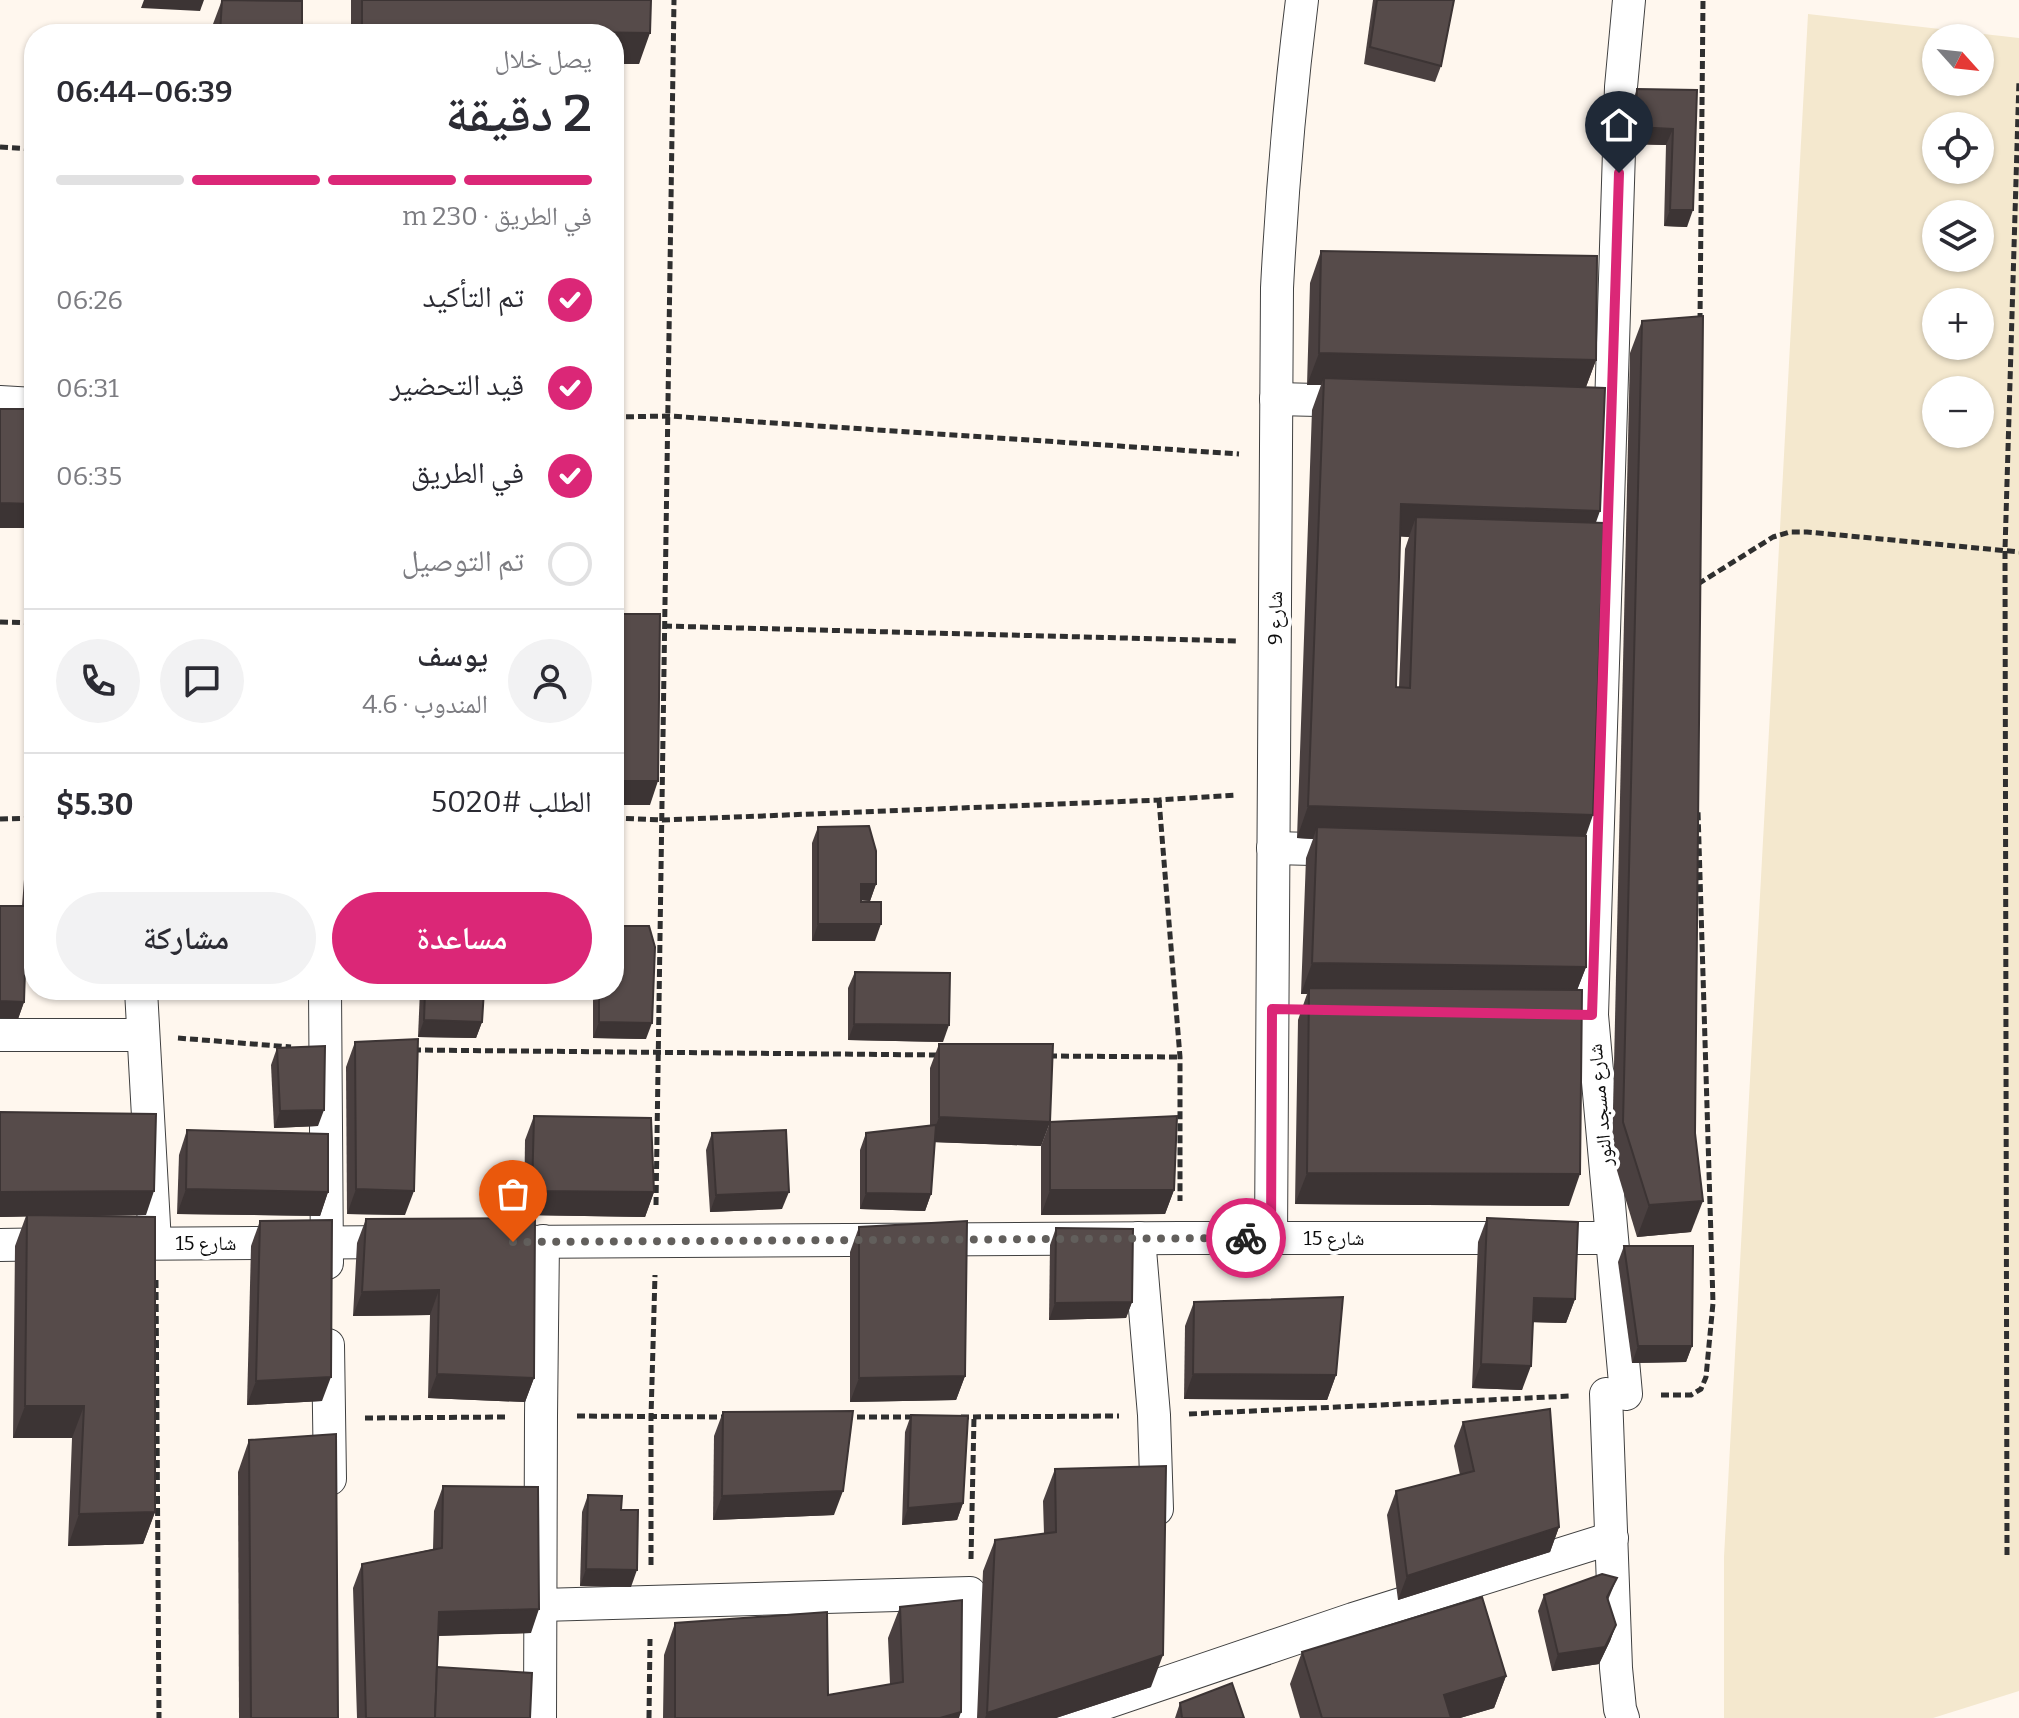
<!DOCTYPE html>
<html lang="ar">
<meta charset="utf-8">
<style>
:root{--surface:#fff;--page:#f2f2f3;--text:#2b2b33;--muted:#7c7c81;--line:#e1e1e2;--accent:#db2777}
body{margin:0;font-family:Bitter,"Noto Naskh Arabic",serif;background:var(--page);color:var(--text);direction:rtl;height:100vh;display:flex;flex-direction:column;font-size:30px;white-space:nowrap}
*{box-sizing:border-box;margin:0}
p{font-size:26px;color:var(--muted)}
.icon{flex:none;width:44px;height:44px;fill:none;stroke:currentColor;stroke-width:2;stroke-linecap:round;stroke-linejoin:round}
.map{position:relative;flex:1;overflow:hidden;direction:ltr}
.side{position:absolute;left:24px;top:24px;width:600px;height:976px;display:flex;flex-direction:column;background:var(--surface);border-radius:32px;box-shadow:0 2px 6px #0004;direction:rtl}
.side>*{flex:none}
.needle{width:52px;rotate:117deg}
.buttons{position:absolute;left:1922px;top:24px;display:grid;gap:16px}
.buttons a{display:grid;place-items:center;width:72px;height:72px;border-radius:50%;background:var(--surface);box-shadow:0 2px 6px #0004;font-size:40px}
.pin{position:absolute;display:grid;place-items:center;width:68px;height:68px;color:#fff;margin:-82px -34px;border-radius:50% 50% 50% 0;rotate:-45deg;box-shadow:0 0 8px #0007}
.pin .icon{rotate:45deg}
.courier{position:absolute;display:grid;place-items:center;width:80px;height:80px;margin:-40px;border:6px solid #db2777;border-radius:50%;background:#fff;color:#222;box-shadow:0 2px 10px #0007}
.overview em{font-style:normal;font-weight:600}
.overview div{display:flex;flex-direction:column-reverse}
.overview{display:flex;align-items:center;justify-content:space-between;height:136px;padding:0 32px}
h1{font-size:52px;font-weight:600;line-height:60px}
.bar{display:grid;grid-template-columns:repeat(4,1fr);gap:12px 8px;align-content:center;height:96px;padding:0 32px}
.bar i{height:10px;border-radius:6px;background:var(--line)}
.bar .active{background:var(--accent)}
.bar p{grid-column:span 4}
.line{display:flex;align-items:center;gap:20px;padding:0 32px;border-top:2px solid var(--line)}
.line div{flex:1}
.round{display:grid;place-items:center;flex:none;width:84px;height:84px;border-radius:42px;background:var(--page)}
ol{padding:0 32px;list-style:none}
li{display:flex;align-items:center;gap:24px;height:88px}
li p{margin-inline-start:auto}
li .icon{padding:8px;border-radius:50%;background:var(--accent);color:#fff;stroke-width:4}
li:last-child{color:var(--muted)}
li i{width:44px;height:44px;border:4px solid var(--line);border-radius:50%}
.cta{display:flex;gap:16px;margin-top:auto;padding:16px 32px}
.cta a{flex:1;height:92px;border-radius:48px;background:var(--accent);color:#fff;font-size:32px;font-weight:600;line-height:92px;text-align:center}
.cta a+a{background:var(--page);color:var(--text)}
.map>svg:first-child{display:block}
</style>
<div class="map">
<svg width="2019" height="1718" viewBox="0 0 2019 1718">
<rect width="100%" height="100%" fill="#fff7ee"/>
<!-- farmland -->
<path fill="#f4e8ce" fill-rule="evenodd" d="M1808,14L2019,38V1691L1933,1718H1724V1557ZM1936,38H1980V82H1936ZM1936,126H1980V170H1936ZM1936,214H1980V258H1936ZM1936,302H1980V346H1936ZM1936,390H1980V434H1936Z"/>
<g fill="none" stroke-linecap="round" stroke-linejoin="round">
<defs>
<g id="minor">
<polyline points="1276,399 1360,401"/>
<polyline points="0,402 34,404"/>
<polyline points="1273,848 1353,850"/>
<polyline points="141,990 155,1243"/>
<polyline points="325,990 327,1263"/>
<polyline points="0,1035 143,1035"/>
<polyline points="1139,1238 1154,1415 1157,1509"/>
<path d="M1271,1238L1277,288C1282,191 1290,96 1302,0"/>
<polyline points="491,1242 1180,1238 1611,1238"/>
<polyline points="111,1244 400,1242"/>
<polyline points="0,1245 60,1244"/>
<polyline points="328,1345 330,1479"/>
<polyline points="1606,1394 1616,1668 1620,1709 1623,1718"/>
<polyline points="1626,1394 1592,1015 1621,87 1629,0"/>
<polyline points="541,1605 970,1593 965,1718"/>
<polyline points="540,1718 541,1416 543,1241"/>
<polyline points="1061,1718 1353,1619 1612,1538"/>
</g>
</defs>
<!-- minor casing -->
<use href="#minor" stroke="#404040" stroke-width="34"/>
<!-- path -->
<g stroke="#2f2f2f" stroke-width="5" stroke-dasharray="8 4" stroke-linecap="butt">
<polyline points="0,147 34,149"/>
<polyline points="1700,321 1703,0"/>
<polyline points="614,417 669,416 1239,454"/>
<polyline points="1698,584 1773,537 1790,532 1807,532 2019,552"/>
<polyline points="0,622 34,623"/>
<polyline points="664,626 1238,641"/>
<polyline points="1159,800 1180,1057 1180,1201"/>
<polyline points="614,818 662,820 1159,800 1237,795"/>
<polyline points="0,819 34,818"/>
<polyline points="178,1038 291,1047"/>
<polyline points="413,1050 939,1055"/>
<polyline points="1049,1056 1180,1057"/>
<polyline points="656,1205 674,0"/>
<polyline points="156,1280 159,1718"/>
<polyline points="1661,1395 1691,1395 1701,1389 1706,1377 1713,1303 1698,811"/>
<polyline points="1189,1414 1571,1396"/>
<polyline points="577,1416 727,1417"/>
<polyline points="845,1417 915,1417"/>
<polyline points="961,1417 1119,1416"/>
<polyline points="365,1418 507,1417"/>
<polyline points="2007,1555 2005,550 2019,80"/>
<polyline points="971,1559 974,1417"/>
<polyline points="651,1565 651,1417 655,1275"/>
<polyline points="649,1718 650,1639"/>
</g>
<!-- minor -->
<use href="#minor" stroke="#fff" stroke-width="32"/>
</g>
<!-- wall -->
<g fill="#4a4040" fill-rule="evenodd">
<polygon points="222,0 302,34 213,34 213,24"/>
<polygon points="351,0 651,0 639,64 614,64 614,34 351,34"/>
<polygon points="1373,0 1454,0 1441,66 1435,82 1364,64"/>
<polygon points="1637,89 1697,90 1687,227 1664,226 1666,145 1629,144 1631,106"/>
<path d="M1321,251L1596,360L1586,387L1596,523L1586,836V967L1577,990L1569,1206L1295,1204L1298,1020L1307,994H1301L1306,858L1313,839L1297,838L1312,410L1321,385H1307L1310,283ZM1400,536L1409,537L1405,549L1399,687H1396Z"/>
<polygon points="1642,321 1691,1232 1637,1237 1612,1154 1630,353"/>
<polygon points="818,827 876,884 870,901 861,900 875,941 812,941 812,843"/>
<polygon points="32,836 34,836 34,923 27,923 24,1002 18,1019 22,906 26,853"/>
<polygon points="855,972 943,1042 848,1040 848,988"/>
<polygon points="420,990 484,990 482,1022 476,1038 418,1037"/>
<polygon points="593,990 614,990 646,1039 593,1038"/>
<polygon points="355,1042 405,1215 347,1214 346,1067"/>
<polygon points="939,1044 1050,1122 1041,1146 935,1142 931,1194 925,1211 860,1209 860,1150 866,1133 930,1126 930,1068"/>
<polygon points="277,1048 318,1126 274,1128 271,1065"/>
<polygon points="0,1112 146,1215 89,1216 155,1512 143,1544 68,1546 72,1438 13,1438 15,1246 26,1216 0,1217"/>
<polygon points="534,1116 654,1192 645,1217 524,1215 525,1140"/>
<polygon points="1050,1122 1174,1190 1165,1214 1041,1215 1041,1146"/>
<polygon points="187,1130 328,1192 320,1216 177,1214 179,1155"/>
<polygon points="712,1133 782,1209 710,1212 706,1150"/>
<polygon points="1487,1218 1575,1299 1566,1323 1533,1322 1522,1390 1472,1388 1478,1242"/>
<polygon points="366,1219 534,1378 525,1402 428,1398 430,1315 353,1316 357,1243"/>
<polygon points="260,1221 322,1401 247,1405 251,1246"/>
<polygon points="859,1227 965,1376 956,1400 850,1402 850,1252"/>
<polygon points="1056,1228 1132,1302 1126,1318 1049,1320 1050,1245"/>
<polygon points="1624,1246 1692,1346 1686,1362 1632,1363 1618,1262"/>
<polygon points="1194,1302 1336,1375 1327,1400 1184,1399 1185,1326"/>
<polygon points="723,1412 834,1515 713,1520 714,1436"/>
<polygon points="911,1415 963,1503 957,1520 902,1525 905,1432"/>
<polygon points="1463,1422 1559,1527 1550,1552 1398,1600 1387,1515 1396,1491 1460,1475 1454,1446"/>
<polygon points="249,1440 338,1718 239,1718 238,1472"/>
<polygon points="1055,1469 1151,1687 1056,1718 977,1718 983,1571 995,1540 1044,1534 1043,1501"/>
<polygon points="443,1486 531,1633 438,1636 437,1667 530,1718 357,1718 353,1588 362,1564 433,1549 434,1511"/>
<polygon points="588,1495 621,1510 631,1587 580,1586 582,1512"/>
<polygon points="1617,1578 1608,1600 1616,1625 1610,1641 1599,1664 1552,1671 1538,1611 1544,1595"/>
<polygon points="900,1607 959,1718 663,1718 664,1655 675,1623 828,1695 890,1684 888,1638"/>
<polygon points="1302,1652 1506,1676 1494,1708 1460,1718 1300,1718 1290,1684"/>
<polygon points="1180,1703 1244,1718 1175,1718"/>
</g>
<!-- shaded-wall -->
<g fill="#3c3434">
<polygon points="144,0 204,0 200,11 141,8"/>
<polygon points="362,29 650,33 639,64 614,64 614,34 360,34"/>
<polygon points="1635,127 1673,129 1666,145 1629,144"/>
<polygon points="1670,210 1693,210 1687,227 1664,226"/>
<polygon points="1319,353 1596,360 1584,392 1324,378 1321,385 1307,385"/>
<polygon points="0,503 34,504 34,528 0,528"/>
<polygon points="1401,504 1600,511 1589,542 1416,517 1409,537 1389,536"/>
<polygon points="614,781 658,781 650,805 614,805"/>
<polygon points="1308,806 1593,815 1582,847 1317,827 1313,839 1297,838"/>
<polygon points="861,884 876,884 870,901 855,900"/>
<polygon points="27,906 34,907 34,923 21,923"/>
<polygon points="818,924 881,924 875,941 812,941"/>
<polygon points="1312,963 1586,967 1574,998 1309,988 1307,994 1301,994"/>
<polygon points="0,1001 24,1002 18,1019 0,1018"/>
<polygon points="424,1020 482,1022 476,1038 418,1037"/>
<polygon points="599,1022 652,1023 646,1039 593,1038"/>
<polygon points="854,1024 949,1025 943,1042 848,1040"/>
<polygon points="324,1110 318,1126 274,1128 280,1111"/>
<polygon points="939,1117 1050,1122 1041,1146 930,1142"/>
<polygon points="1307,1173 1580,1174 1569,1206 1295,1204"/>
<polygon points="186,1189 328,1192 320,1216 177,1214"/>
<polygon points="356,1189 414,1191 405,1215 347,1214"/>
<polygon points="1050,1190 1174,1190 1165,1214 1041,1215"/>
<polygon points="154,1191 146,1215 0,1217 0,1192"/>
<polygon points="532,1191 654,1192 645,1217 524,1215"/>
<polygon points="789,1192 782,1209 710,1212 716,1195"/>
<polygon points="866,1193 931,1194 925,1211 860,1209"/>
<polygon points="1703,1201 1691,1232 1637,1237 1649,1205"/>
<polygon points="439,1290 430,1315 353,1316 362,1292"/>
<polygon points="1534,1298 1575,1299 1566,1323 1525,1322"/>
<polygon points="1132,1302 1126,1318 1049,1320 1055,1303"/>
<polygon points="1638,1346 1692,1346 1686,1362 1632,1363"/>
<polygon points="1481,1364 1531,1366 1522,1390 1472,1388"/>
<polygon points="437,1374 534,1378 525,1402 428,1398"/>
<polygon points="1193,1374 1336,1375 1327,1400 1184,1399"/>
<polygon points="965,1376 956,1400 850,1402 859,1378"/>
<polygon points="331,1377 322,1401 247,1405 256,1381"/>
<polygon points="25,1406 84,1406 72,1438 13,1438"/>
<polygon points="843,1491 834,1515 713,1520 722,1496"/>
<polygon points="963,1503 957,1520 902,1525 908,1508"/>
<polygon points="155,1512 143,1544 68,1546 79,1514"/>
<polygon points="1559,1527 1550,1552 1398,1600 1407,1576"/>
<polygon points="586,1569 637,1570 631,1587 580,1586"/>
<polygon points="539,1609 531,1633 430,1636 439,1612"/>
<polygon points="1616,1625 1610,1641 1599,1664 1552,1671 1558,1654"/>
<polygon points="1163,1655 1151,1687 1056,1718 985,1718 987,1713"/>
<polygon points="1506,1676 1494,1708 1460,1718 1435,1718 1444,1695"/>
<polygon points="961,1712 959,1718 940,1718"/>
</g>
<!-- building -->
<g fill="#564b4a" stroke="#3c3434" stroke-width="2">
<polygon points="222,0 302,1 302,34 220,34"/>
<polygon points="362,0 651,0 650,33 362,29"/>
<polygon points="1377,0 1454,0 1441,66 1370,47"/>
<polygon points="1637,89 1697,90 1693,210 1670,210 1673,129 1635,127"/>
<polygon points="1321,251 1597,256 1596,360 1319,353"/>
<polygon points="1703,316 1695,1133 1703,1201 1649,1205 1623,1122 1642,321"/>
<polygon points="1324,378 1605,388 1600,511 1401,504 1396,687 1410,688 1416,517 1604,523 1593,815 1308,806"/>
<polygon points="0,409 34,409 34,504 0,503"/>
<polygon points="614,614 660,614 658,781 614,781"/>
<polygon points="869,826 876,851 876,884 861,884 861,902 881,902 881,924 818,924 818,827"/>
<polygon points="1317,827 1586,836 1586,967 1312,963"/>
<polygon points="32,836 34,836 34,907 27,906"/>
<polygon points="0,906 27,906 24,1002 0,1001"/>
<polygon points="614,926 649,926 655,947 652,1023 599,1022 599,990 614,990"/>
<polygon points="855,972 950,973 949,1025 854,1024"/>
<polygon points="1309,988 1582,990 1580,1174 1307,1173"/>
<polygon points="425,990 484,990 482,1022 424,1020"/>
<polygon points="418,1039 414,1191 356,1189 355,1042"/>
<polygon points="939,1044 1053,1044 1050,1122 939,1117"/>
<polygon points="325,1046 324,1110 280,1111 277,1048"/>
<polygon points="0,1112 156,1114 154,1191 0,1192"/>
<polygon points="534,1116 651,1118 654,1192 532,1191"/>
<polygon points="1177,1116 1174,1190 1050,1190 1050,1122"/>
<polygon points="936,1125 931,1194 866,1193 866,1133"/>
<polygon points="187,1130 328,1134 328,1192 186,1189"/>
<polygon points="786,1130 789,1192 716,1195 712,1133"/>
<polygon points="27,1215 155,1217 155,1512 79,1514 84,1406 25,1406"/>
<polygon points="535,1218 534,1378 437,1374 439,1290 362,1292 366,1219"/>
<polygon points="1487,1218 1578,1222 1575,1299 1534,1298 1531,1366 1481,1364"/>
<polygon points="332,1220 331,1377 256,1381 260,1221"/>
<polygon points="967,1221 965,1376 859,1378 859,1227"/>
<polygon points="1056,1228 1133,1229 1132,1302 1055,1303"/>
<polygon points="1624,1246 1693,1246 1692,1346 1638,1346"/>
<polygon points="1343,1297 1336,1375 1193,1374 1194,1302"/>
<polygon points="1550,1409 1559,1527 1407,1576 1396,1491 1474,1471 1463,1422"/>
<polygon points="853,1411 843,1491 722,1496 723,1412"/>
<polygon points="911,1415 968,1416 963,1503 908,1508"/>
<polygon points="336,1434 338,1718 251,1718 249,1440"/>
<polygon points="1166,1466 1163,1655 987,1713 995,1540 1056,1532 1055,1469"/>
<polygon points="443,1486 538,1487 539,1609 439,1612 435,1718 366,1718 362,1564 442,1548"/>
<polygon points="588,1495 622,1496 621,1510 638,1510 637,1570 586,1569"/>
<polygon points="1602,1574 1617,1578 1607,1597 1616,1625 1605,1647 1558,1654 1544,1595"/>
<polygon points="1482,1597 1506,1676 1444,1695 1451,1718 1322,1718 1302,1652"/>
<polygon points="962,1600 961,1712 940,1718 675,1718 675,1623 827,1612 828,1695 903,1682 900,1607"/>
<polygon points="437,1667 532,1673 530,1718 435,1718"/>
<polygon points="1232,1683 1244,1718 1182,1718 1180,1703"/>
</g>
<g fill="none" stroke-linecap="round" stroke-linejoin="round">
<!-- done -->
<polyline stroke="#625f5c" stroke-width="8" stroke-dasharray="0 14.4" points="513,1242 1246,1238"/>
<!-- route -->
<polyline stroke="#db2777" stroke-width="10" points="1246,1238 1271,1238 1272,1009 1592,1015 1619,173"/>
</g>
<g text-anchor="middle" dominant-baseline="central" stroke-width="8" stroke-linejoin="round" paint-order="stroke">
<!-- street labels -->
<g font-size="20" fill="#0d0d0d" stroke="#fff">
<text transform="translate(1275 618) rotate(-90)">شارع 9</text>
<text transform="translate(1600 1105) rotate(-95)">شارع مسجد النور</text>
<text x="1334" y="1238">شارع 15</text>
<text x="206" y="1243">شارع 15</text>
</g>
</g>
</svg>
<div class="buttons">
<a><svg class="needle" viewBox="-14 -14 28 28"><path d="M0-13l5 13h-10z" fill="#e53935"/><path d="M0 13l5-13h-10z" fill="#7c7c81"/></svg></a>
<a><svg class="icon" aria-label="locate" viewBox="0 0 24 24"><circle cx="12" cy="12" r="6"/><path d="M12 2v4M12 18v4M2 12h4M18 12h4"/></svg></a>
<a><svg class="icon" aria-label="layers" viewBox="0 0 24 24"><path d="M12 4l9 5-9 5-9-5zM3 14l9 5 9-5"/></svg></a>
<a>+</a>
<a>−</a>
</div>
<div class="pin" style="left:513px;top:1242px;background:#ea580c"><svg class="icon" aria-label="bag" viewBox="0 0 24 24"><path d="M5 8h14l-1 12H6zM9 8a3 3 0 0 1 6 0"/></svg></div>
<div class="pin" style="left:1619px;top:173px;background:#1f2937"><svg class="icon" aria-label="home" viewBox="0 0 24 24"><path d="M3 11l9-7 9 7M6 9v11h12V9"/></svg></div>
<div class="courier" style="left:1246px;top:1238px"><svg class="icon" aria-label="bike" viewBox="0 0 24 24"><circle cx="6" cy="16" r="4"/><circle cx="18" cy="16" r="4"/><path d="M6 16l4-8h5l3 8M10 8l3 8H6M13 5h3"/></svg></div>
<section class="side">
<div class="overview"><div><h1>2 دقيقة</h1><p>يصل خلال</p></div><em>06:39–06:44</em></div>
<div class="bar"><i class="active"></i><i class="active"></i><i class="active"></i><i></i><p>في الطريق · 230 m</p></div>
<ol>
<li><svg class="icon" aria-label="check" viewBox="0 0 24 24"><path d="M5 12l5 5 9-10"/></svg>تم التأكيد<p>06:26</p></li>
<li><svg class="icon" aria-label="check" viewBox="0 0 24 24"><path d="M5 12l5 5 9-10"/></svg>قيد التحضير<p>06:31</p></li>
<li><svg class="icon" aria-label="check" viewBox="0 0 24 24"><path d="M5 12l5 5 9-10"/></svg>في الطريق<p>06:35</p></li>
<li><i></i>تم التوصيل</li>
</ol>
<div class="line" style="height:144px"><a class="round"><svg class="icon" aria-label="person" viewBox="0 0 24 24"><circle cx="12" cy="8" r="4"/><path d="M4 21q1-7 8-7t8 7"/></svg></a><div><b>يوسف</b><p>المندوب · 4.6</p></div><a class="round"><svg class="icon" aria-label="chat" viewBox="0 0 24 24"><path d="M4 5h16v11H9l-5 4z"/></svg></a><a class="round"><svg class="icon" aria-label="phone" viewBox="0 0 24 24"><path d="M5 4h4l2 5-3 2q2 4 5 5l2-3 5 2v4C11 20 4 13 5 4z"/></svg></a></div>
<div class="line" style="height:104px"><div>الطلب #5020</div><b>$5.30</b></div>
<div class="cta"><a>مساعدة</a><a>مشاركة</a></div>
</section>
</div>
